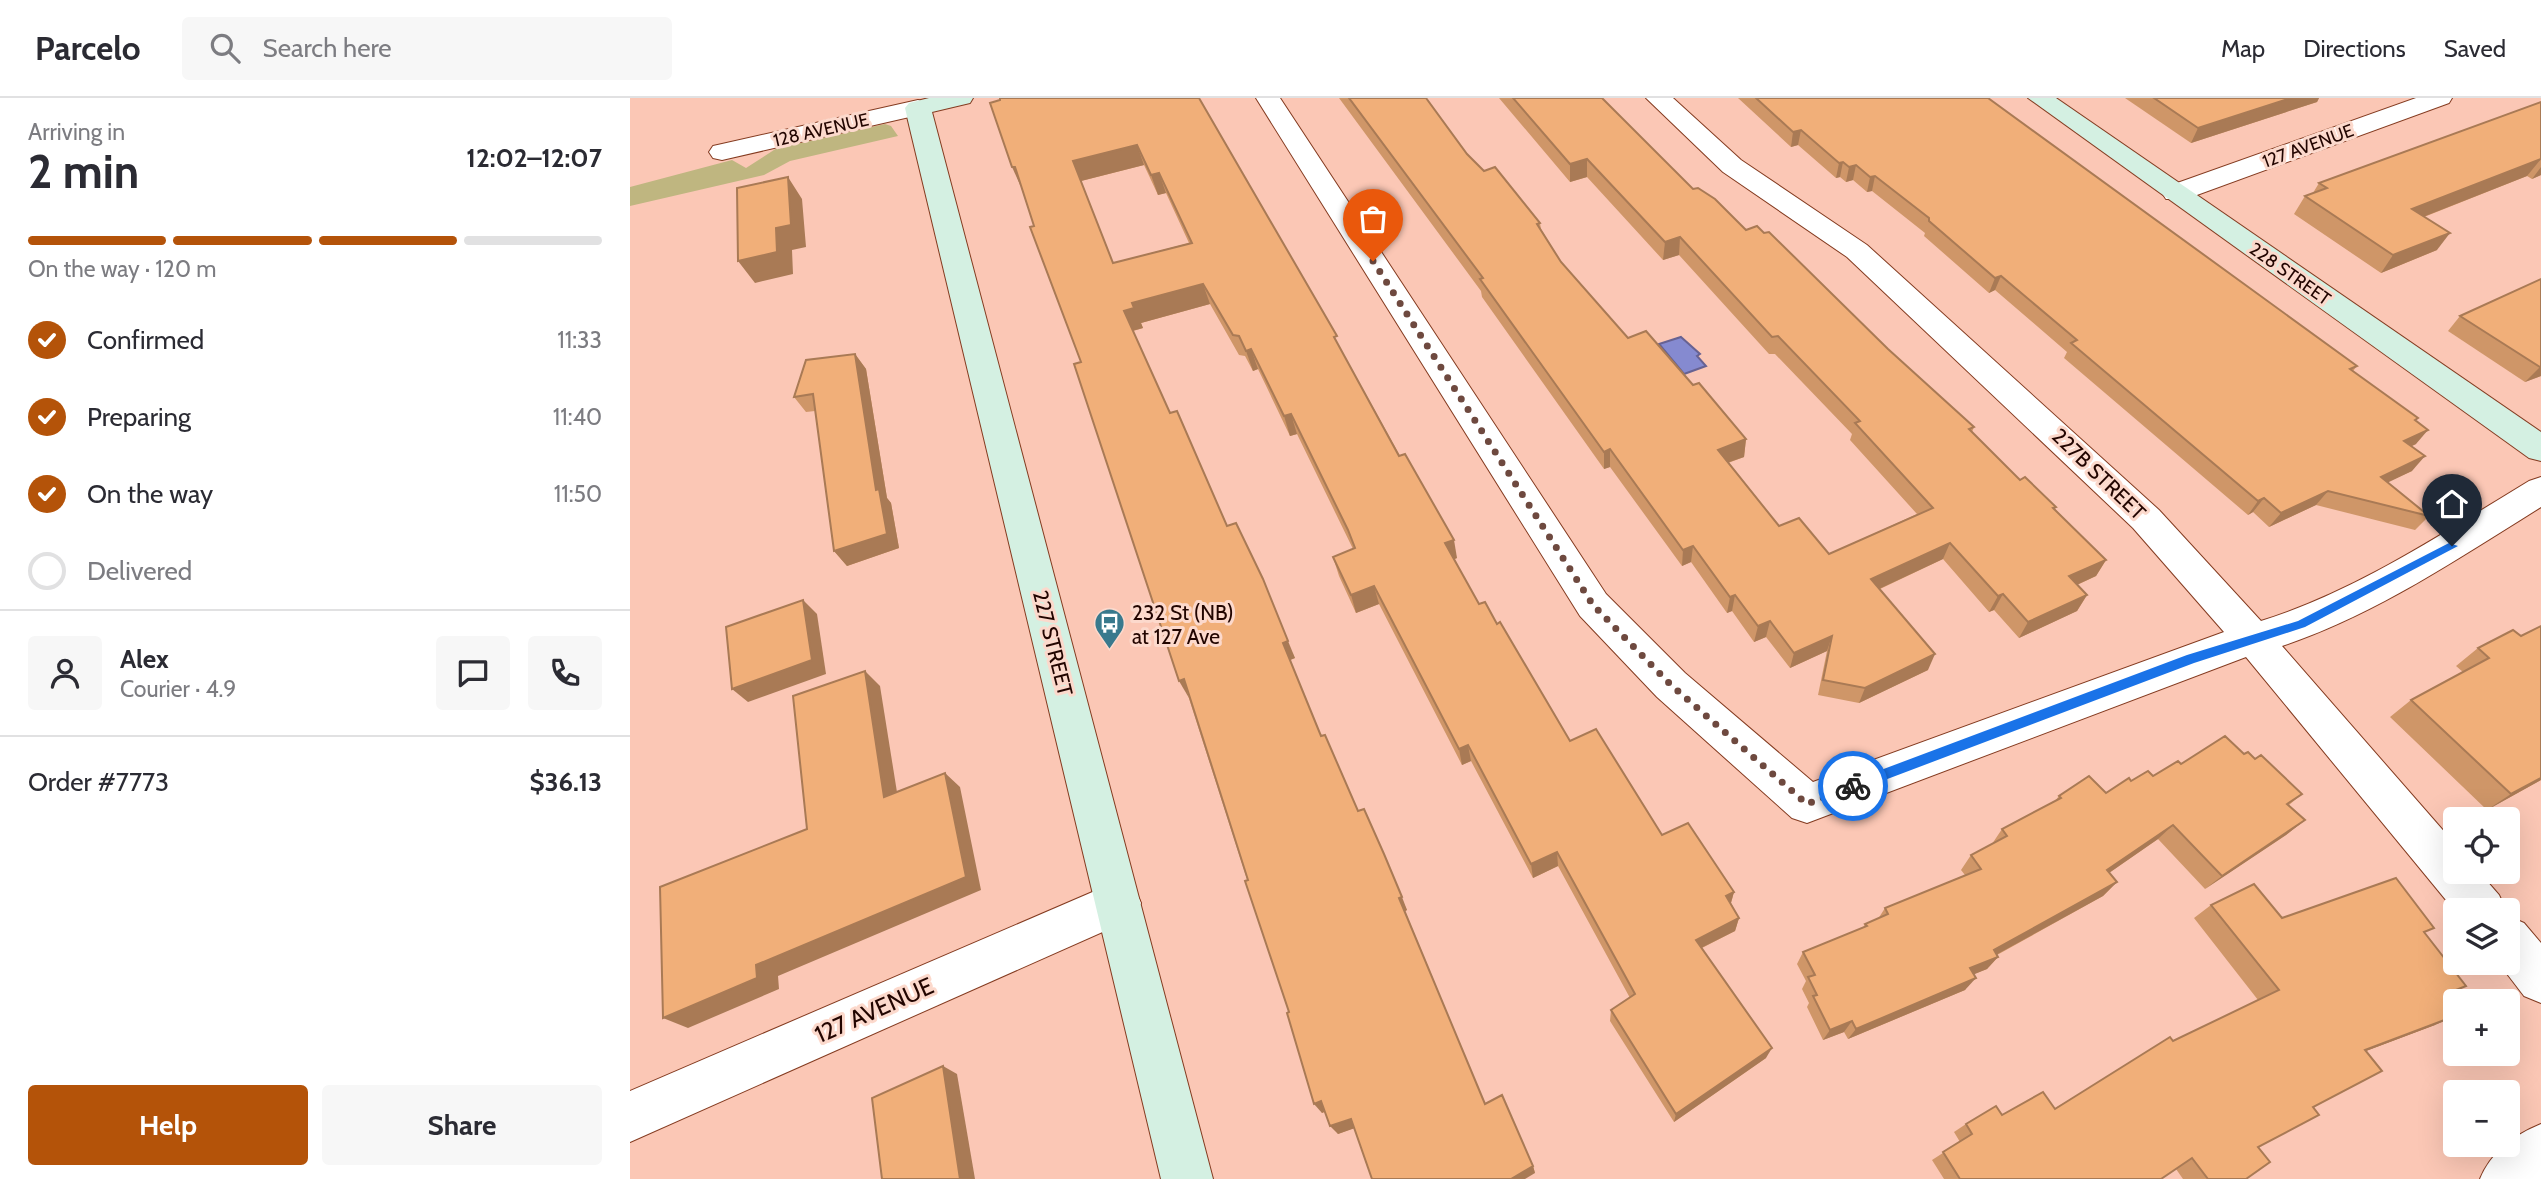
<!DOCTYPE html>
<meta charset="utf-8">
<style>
:root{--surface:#fff;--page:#f7f7f7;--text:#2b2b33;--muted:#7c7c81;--line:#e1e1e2;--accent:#b45309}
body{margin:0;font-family:Cabin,sans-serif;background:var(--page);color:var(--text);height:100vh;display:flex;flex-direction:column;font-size:26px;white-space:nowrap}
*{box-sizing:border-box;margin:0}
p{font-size:23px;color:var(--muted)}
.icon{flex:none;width:38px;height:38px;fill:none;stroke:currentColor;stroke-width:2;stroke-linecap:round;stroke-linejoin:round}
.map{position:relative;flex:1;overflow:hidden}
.details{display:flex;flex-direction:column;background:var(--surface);width:630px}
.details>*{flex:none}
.buttons{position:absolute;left:1813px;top:709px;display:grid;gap:14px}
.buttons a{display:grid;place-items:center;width:77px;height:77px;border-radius:7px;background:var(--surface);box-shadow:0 7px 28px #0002;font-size:35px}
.pin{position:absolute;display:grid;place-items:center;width:60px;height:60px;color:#fff;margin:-72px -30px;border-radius:50% 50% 50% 0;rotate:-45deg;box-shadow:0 0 7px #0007}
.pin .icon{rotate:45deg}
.courier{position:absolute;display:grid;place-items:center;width:70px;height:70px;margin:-35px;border:5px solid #1a73e8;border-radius:50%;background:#fff;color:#222;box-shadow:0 2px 9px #0007}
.head em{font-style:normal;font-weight:700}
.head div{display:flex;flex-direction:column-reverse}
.head{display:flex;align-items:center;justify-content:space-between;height:119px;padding:0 28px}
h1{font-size:46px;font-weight:700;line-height:52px}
.bar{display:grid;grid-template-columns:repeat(4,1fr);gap:10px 7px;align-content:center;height:84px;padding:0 28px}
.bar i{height:9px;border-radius:5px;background:var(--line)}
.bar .on{background:var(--accent)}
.bar p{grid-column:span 4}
.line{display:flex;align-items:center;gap:18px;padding:0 28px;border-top:2px solid var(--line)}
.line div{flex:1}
.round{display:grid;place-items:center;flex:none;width:74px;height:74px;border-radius:7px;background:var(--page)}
ol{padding:0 28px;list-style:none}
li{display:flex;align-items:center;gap:21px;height:77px}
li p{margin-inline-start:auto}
li .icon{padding:7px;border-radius:50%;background:var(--accent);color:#fff;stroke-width:4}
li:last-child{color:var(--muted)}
li i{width:38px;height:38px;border:4px solid var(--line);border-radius:50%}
.action{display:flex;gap:14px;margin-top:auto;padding:14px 28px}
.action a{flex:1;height:80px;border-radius:7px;background:var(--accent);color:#fff;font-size:28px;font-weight:700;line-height:80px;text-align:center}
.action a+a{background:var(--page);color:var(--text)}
header{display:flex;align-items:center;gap:42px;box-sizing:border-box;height:98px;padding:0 35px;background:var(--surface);border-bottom:2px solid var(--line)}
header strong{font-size:33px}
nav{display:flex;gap:38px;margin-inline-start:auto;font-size:24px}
.search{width:490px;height:63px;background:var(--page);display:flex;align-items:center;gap:18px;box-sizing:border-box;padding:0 24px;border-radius:7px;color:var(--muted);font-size:26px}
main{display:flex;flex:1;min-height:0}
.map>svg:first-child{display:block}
</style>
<header>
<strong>Parcelo</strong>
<div class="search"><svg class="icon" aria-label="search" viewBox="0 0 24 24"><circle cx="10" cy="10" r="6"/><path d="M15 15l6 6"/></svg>Search here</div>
<nav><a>Map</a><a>Directions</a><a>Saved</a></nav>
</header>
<main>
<section class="details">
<div class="head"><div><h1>2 min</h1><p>Arriving in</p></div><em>12:02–12:07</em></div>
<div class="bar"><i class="on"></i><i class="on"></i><i class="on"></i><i></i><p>On the way · 120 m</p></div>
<ol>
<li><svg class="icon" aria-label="check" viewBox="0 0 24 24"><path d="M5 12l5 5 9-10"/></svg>Confirmed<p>11:33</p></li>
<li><svg class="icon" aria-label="check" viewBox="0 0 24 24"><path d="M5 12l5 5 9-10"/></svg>Preparing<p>11:40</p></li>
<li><svg class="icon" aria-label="check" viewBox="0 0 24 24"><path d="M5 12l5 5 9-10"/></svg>On the way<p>11:50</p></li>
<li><i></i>Delivered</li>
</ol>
<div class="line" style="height:126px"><a class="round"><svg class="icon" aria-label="person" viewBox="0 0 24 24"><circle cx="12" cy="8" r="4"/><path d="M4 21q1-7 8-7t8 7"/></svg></a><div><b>Alex</b><p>Courier · 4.9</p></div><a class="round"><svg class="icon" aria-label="chat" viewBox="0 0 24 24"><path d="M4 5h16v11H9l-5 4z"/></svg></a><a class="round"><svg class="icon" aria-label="phone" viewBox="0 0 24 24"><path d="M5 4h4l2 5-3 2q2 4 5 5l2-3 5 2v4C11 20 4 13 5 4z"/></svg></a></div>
<div class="line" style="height:91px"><div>Order #7773</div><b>$36.13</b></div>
<div class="action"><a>Help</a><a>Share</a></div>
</section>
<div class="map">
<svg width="1911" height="1081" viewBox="0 0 1911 1081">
<rect width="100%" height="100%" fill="#fbc7b5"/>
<!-- green -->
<polygon fill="#bfb680" points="255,26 261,28 268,38 160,63 134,77 0,108 0,89 102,62 116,70 147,50"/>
<!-- water -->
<polygon fill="#858ad0" stroke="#676292" stroke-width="2" points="1051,239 1070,256 1067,258 1076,268 1054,276 1029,246"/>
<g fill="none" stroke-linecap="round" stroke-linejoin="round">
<defs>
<g id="street">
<path d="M626,0H650L976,496L1055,575L1183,684L1594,534L1503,430L1217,159L1093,74L1016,0H1043L1111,62L1237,147L1529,412L1631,523C1727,493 1813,435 1899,383L1911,379V409C1829,460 1745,517 1652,548L1825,746V774H1849L1869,797L1876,812L1825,813L1616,559L1177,725L1162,720L1027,599L950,518Z"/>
<polygon points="1786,0 1822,0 1819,5 1556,101 1536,101 1532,95 1536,89"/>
<polygon points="288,2 297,5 301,10 297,15 92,62 83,60 79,54 83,48 92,46"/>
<polygon points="488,783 504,790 511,805 504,820 0,1044 0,993"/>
<polygon points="1878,818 1894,825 1911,845 1911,905 1894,898 1868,864 1878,864"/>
<path d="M1911,1026V1081H1850C1861,1054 1884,1037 1911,1026Z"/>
</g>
<g id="secondary">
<polygon points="299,0 343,0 340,5 302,14 583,1081 531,1081 275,10 279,5"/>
<polygon points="1398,0 1426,0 1911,334 1911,363 1899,360"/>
</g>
</defs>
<!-- street casing -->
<use href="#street" stroke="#843b20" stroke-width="2"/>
<!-- secondary casing -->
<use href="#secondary" stroke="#843b20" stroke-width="2"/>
<!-- street -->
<use href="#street" fill="#fff" fill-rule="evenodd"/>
<!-- secondary -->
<use href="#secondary" fill="#d4f0e2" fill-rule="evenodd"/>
</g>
<!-- wall -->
<g fill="#cf9668" fill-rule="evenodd">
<path d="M569,0L709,248L827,460L824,461L849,506L867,526L940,643L1032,737L1104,794L1101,805L1109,820L1105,833L1072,850L1136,960L1044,1024L980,923L981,912L1000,900L928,768L903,780L841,663L832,667L749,506L726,515L709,478L703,459L723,451L667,336L660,338L628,271L623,273L615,258L609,257L580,206L511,225L513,230L503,233L540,315L597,428L665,560L660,562L691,638L777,812L775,813L855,1006L903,1068L905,1075L724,1030L708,1036L695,1014L692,1015L451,264L404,128L391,89ZM514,67L528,97L536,95L559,145L483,165L451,83Z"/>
<polygon points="709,0 796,0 837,56 854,73 910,125 911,131 931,164 998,240 1063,287 1116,341 1114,359 1098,365 1149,428 1199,456 1287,416 1220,342 1222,336 1145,256 1139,256 1049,157 1033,162 957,79 940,84 869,0 972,0 1063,91 1116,132 1258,251 1344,329 1342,334 1390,382 1426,409 1425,411 1476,462 1466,478 1447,487 1457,497 1447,513 1389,540 1364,512 1359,514 1313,461 1250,491 1298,572 1229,605 1188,597 1197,553 1160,570 1136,539 1124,544 1102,513 1097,515 1061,464 1052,468 980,369 974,371 852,199 851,193"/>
<polygon points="1108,0 1358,0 1727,268 1723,273 1788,320 1786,322 1786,346 1781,348 1782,373 1757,384 1799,418 1785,432 1686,407 1639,429 1623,414 1618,417 1434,260 1437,254 1365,192 1359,195 1294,138 1295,135 1242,93 1237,94 1223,82 1216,84 1210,79 1206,80 1168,47 1161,49"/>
<polygon points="1495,0 1689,0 1687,4 1561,45"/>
<polygon points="1911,4 1911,77 1902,81 1897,78 1794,119 1807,152 1751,175 1664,116 1675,98 1683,95 1689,85"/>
<polygon points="1911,181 1911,278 1895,284 1818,233 1830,218"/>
<polygon points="225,256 236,271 257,400 261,405 269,450 217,468 204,453 185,313 176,314 164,299"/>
<polygon points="1883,532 1911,682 1857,712 1760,619 1781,602 1833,574 1826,568 1848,550"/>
<polygon points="1614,656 1625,661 1672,696 1659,707 1675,722 1656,737 1575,791 1528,741 1479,775 1487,784 1473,798 1367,857 1368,859 1357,871 1344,876 1335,892 1218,941 1214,934 1193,942 1177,909 1179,905 1172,891 1176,883 1167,866 1173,854 1233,830 1235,826 1248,821 1255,810 1335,777 1331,772 1341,757 1362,746 1372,731 1424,704 1429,698 1476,695 1501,683 1523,678 1551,666"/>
<polygon points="1581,807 1652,820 1795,835 1817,897 1805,927 1736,953 1683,1009 1628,1049 1616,1081 1553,1081 1546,1071 1531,1081 1314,1081 1302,1062 1330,1044 1324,1034 1336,1026 1372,1017 1425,1010 1543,943 1628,902 1564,820"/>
</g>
<!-- shaded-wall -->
<g fill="#a97a55">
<polygon points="1661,0 1689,0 1687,4 1561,45 1568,30"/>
<polygon points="1171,32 1168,47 1161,49 1163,34"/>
<polygon points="507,47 514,67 451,83 443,63"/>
<polygon points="957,61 957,79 940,84 940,66"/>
<polygon points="1911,61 1897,78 1770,128 1782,111"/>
<polygon points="1213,64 1210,79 1206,80 1209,65"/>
<polygon points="1226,67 1223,82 1216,84 1219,69"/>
<polygon points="382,69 385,69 391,89"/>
<polygon points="1911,69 1911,77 1902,81"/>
<polygon points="529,75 536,95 528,97 521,77"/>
<polygon points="1245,78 1242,93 1237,94 1240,79"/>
<polygon points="158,79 172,101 176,149 162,152 163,176 125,185 108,163 146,130"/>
<polygon points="1820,135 1807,152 1751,175 1763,157"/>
<polygon points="1050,139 1049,157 1033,162 1035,144"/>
<polygon points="1371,178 1365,192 1359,195 1365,180"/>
<polygon points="573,186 580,206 511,225 513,230 502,233 494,213 502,205"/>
<polygon points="621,251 628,271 623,273 616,253"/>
<polygon points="225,256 236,271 257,400 261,405 269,450 217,468 204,453 246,392"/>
<polygon points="1910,269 1911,269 1911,278 1895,284"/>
<polygon points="661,316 667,336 660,338 654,318"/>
<polygon points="1798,332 1786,346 1762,358 1774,343"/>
<polygon points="1116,341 1114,359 1085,369 1088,352"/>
<polygon points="980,351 980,369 974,371 974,354"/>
<polygon points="1795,358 1782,373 1738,394 1751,379"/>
<polygon points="1698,393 1686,407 1639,429 1651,415"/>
<polygon points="1634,400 1623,414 1618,417 1628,403"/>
<polygon points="824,442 827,460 818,464 815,445"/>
<polygon points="1320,445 1313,461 1236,497 1241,481"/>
<polygon points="1063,448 1061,464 1052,468 1053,452"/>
<polygon points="1476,462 1466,478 1429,495 1439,478"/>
<polygon points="744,488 749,506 726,515 721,497"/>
<polygon points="1373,496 1364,512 1359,514 1368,498"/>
<polygon points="1105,497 1102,513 1097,515 1100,499"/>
<polygon points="1457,497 1447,513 1389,540 1398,524"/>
<polygon points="173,502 187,516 196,576 118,604 102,591"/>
<polygon points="1140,523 1136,539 1124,544 1128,528"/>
<polygon points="1202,538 1197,553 1160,570 1164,555"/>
<polygon points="658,543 665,560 660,562 653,545"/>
<polygon points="1305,556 1298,572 1229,605 1235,590"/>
<polygon points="235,573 250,588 270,713 254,699"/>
<polygon points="554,581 559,600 549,583"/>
<polygon points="838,647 841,663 832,667 829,651"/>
<polygon points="315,675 330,689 351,792 148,878 149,891 58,930 33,920 126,867"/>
<polygon points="1911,680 1911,682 1857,712 1881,696"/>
<polygon points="1675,722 1656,737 1575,791 1592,778"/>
<polygon points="1543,727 1528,741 1463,786 1477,772"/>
<polygon points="927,754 928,768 903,780 901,766"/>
<polygon points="1487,784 1473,798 1353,864 1364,852"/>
<polygon points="1104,794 1100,808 1096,798"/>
<polygon points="772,799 777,812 774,814 769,800"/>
<polygon points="1109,820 1105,833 1063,854 1066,842"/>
<polygon points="1368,859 1357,871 1330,882 1340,870"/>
<polygon points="1346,880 1335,892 1218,941 1226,931"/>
<polygon points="1825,918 1805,927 1712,962 1735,952"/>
<polygon points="1222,923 1214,934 1193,942 1200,932"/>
<polygon points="1142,950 1136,960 1044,1024 1046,1016"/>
<polygon points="313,968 327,976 345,1081 330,1081"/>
<polygon points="691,1003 699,1011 692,1015 684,1006"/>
<polygon points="721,1021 728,1029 708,1036 700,1028"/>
<polygon points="903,1068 905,1075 895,1081 881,1081"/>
</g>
<!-- building -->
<g fill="#f1af79" stroke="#a97a55" stroke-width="2" fill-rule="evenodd">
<path d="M370,0H569L707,238L704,239L769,358L775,356L824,442L815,445L849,506L855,504L867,526L870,524L940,643L966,631L1032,737L1058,725L1104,794L1096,798L1109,820L1066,842L1142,950L1046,1016L981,912L1005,896L927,754L901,766L838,647L829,651L744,488L721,497L703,459L725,450L718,432L661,316L654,318L621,251L616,253L609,238L603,237L573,186L502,205L504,210L494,213L540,315L547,313L597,428L606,425L633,481L658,543L653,545L691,638L695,637L728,713L734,711L754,756L772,799L769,800L855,1006L872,997L903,1068L881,1081H742L721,1021L700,1028L691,1003L684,1006L657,915L659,914L615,783L618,782L554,581L549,583L444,266L451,264L400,129L404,128L385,69H382L360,5L370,2ZM507,47L521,77L529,75L562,145L483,165L443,63Z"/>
<polygon points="719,0 796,0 837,56 854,73 865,69 910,125 907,126 931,164 998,240 1016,233 1063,287 1069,285 1116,341 1088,352 1149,428 1169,420 1199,456 1303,410 1225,325 1230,323 1148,238 1142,239 1050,139 1035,144 957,61 940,66 883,0 972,0 1063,91 1068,90 1085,101 1116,132 1127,128 1134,135 1139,134 1258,251 1344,329 1339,331 1390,382 1395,379 1426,409 1423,410 1476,462 1439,478 1457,497 1398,524 1373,496 1368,498 1320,445 1241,481 1305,556 1235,590 1193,582 1202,538 1164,555 1140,523 1128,528 1105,497 1100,499 1063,448 1053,452 980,351 974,354 850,181 853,180"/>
<polygon points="1126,0 1358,0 1727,268 1720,271 1788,320 1785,322 1798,332 1774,343 1795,358 1751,379 1799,418 1698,393 1651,415 1634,400 1628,403 1441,245 1447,242 1371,178 1365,180 1299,123 1299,120 1245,78 1240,79 1226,67 1219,69 1213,64 1209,65 1171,32 1163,34"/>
<polygon points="1524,0 1661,0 1568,30"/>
<polygon points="1911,4 1911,61 1782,111 1820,135 1763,157 1675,98 1697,90 1689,85"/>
<polygon points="158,79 161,127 146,130 147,154 108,163 107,90"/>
<polygon points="1911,181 1911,269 1910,269 1830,218"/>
<polygon points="225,256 246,392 249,391 257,436 204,453 183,296 164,299 176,262"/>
<polygon points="173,502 182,562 102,591 96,529"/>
<polygon points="1911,528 1911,680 1881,696 1781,602 1859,560 1848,550 1883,532 1891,538"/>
<polygon points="235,573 254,699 315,675 336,779 126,867 127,880 33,920 30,789 177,731 163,598"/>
<polygon points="1595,638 1614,656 1618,654 1625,661 1631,657 1672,696 1657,706 1675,722 1592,778 1543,727 1477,772 1487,784 1364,852 1368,859 1340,870 1346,880 1226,931 1222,923 1200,932 1183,898 1187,897 1178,879 1185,877 1173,854 1237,828 1235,826 1258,816 1255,810 1351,771 1341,757 1377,738 1372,731 1431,700 1429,698 1459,678 1476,695 1499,680 1501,683 1518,673 1523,678 1548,663 1551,666"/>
<polygon points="1766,780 1804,830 1794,834 1836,888 1816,896 1825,908 1825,918 1735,952 1752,973 1683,1009 1689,1017 1628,1049 1640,1064 1616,1081 1578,1081 1562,1060 1531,1081 1330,1081 1313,1054 1342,1036 1336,1026 1366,1008 1372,1017 1413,994 1425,1011 1540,939 1543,943 1649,892 1581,807 1624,786 1652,820"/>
<polygon points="313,968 330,1081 252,1081 242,1000"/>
</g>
<!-- route -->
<polygon fill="#1a73e8" points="1819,445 1828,448 1675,529 1564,565 1223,694 1217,688 1219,684 1557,557 1668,523"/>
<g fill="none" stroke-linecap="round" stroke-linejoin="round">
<!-- done -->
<polyline stroke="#6e493f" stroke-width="7" stroke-dasharray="0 12.6" points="743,163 963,507 1041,587 1177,706 1223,688"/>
</g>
<!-- icons -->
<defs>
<symbol id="bus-pin" viewBox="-11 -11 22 30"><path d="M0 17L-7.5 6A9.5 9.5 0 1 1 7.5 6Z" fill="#39798d" stroke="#fcd9cc"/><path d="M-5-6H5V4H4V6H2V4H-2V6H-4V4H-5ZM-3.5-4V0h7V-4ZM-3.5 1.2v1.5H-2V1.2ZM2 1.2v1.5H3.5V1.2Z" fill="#fff"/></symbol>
</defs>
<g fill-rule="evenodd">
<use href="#bus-pin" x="462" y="508" width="35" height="47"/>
</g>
<g text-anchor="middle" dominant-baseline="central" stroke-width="6" stroke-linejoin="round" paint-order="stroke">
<!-- far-street labels -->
<g font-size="18" fill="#220500" stroke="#fcd9cc">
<text transform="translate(191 32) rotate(-13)">128 AVENUE</text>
<text transform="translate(1678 48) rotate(-20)">127 AVENUE</text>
<text transform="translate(1660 176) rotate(35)">228 STREET</text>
</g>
<!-- street labels -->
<g font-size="21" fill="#220500" stroke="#fcd9cc">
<text transform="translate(1469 376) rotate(44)">227B STREET</text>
<text transform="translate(423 545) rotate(76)">227 STREET</text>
</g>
<!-- poi labels -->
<g font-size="21" fill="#220500" stroke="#fcd9cc" text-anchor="start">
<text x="502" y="514">232 St (NB)<tspan x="502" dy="24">at 127 Ave</tspan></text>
</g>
<!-- near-street labels -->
<g font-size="24" fill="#220500" stroke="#fcd9cc">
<text transform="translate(244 912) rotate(-24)">127 AVENUE</text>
</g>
</g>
</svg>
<div class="buttons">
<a><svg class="icon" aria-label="locate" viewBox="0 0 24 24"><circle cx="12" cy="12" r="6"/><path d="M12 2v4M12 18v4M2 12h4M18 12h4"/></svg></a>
<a><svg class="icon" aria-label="layers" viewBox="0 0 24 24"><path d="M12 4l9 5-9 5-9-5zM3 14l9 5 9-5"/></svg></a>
<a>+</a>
<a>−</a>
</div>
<div class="pin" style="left:743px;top:163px;background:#ea580c"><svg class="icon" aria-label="bag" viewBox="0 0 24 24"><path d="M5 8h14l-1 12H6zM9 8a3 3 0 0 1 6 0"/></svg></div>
<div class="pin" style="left:1822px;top:448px;background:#1f2937"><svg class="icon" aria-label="home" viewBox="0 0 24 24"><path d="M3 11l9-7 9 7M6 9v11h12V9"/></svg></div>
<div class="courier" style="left:1223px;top:688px"><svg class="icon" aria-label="bike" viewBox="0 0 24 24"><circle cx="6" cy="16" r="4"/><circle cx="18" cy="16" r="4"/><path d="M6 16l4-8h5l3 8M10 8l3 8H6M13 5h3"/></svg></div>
</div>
</main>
